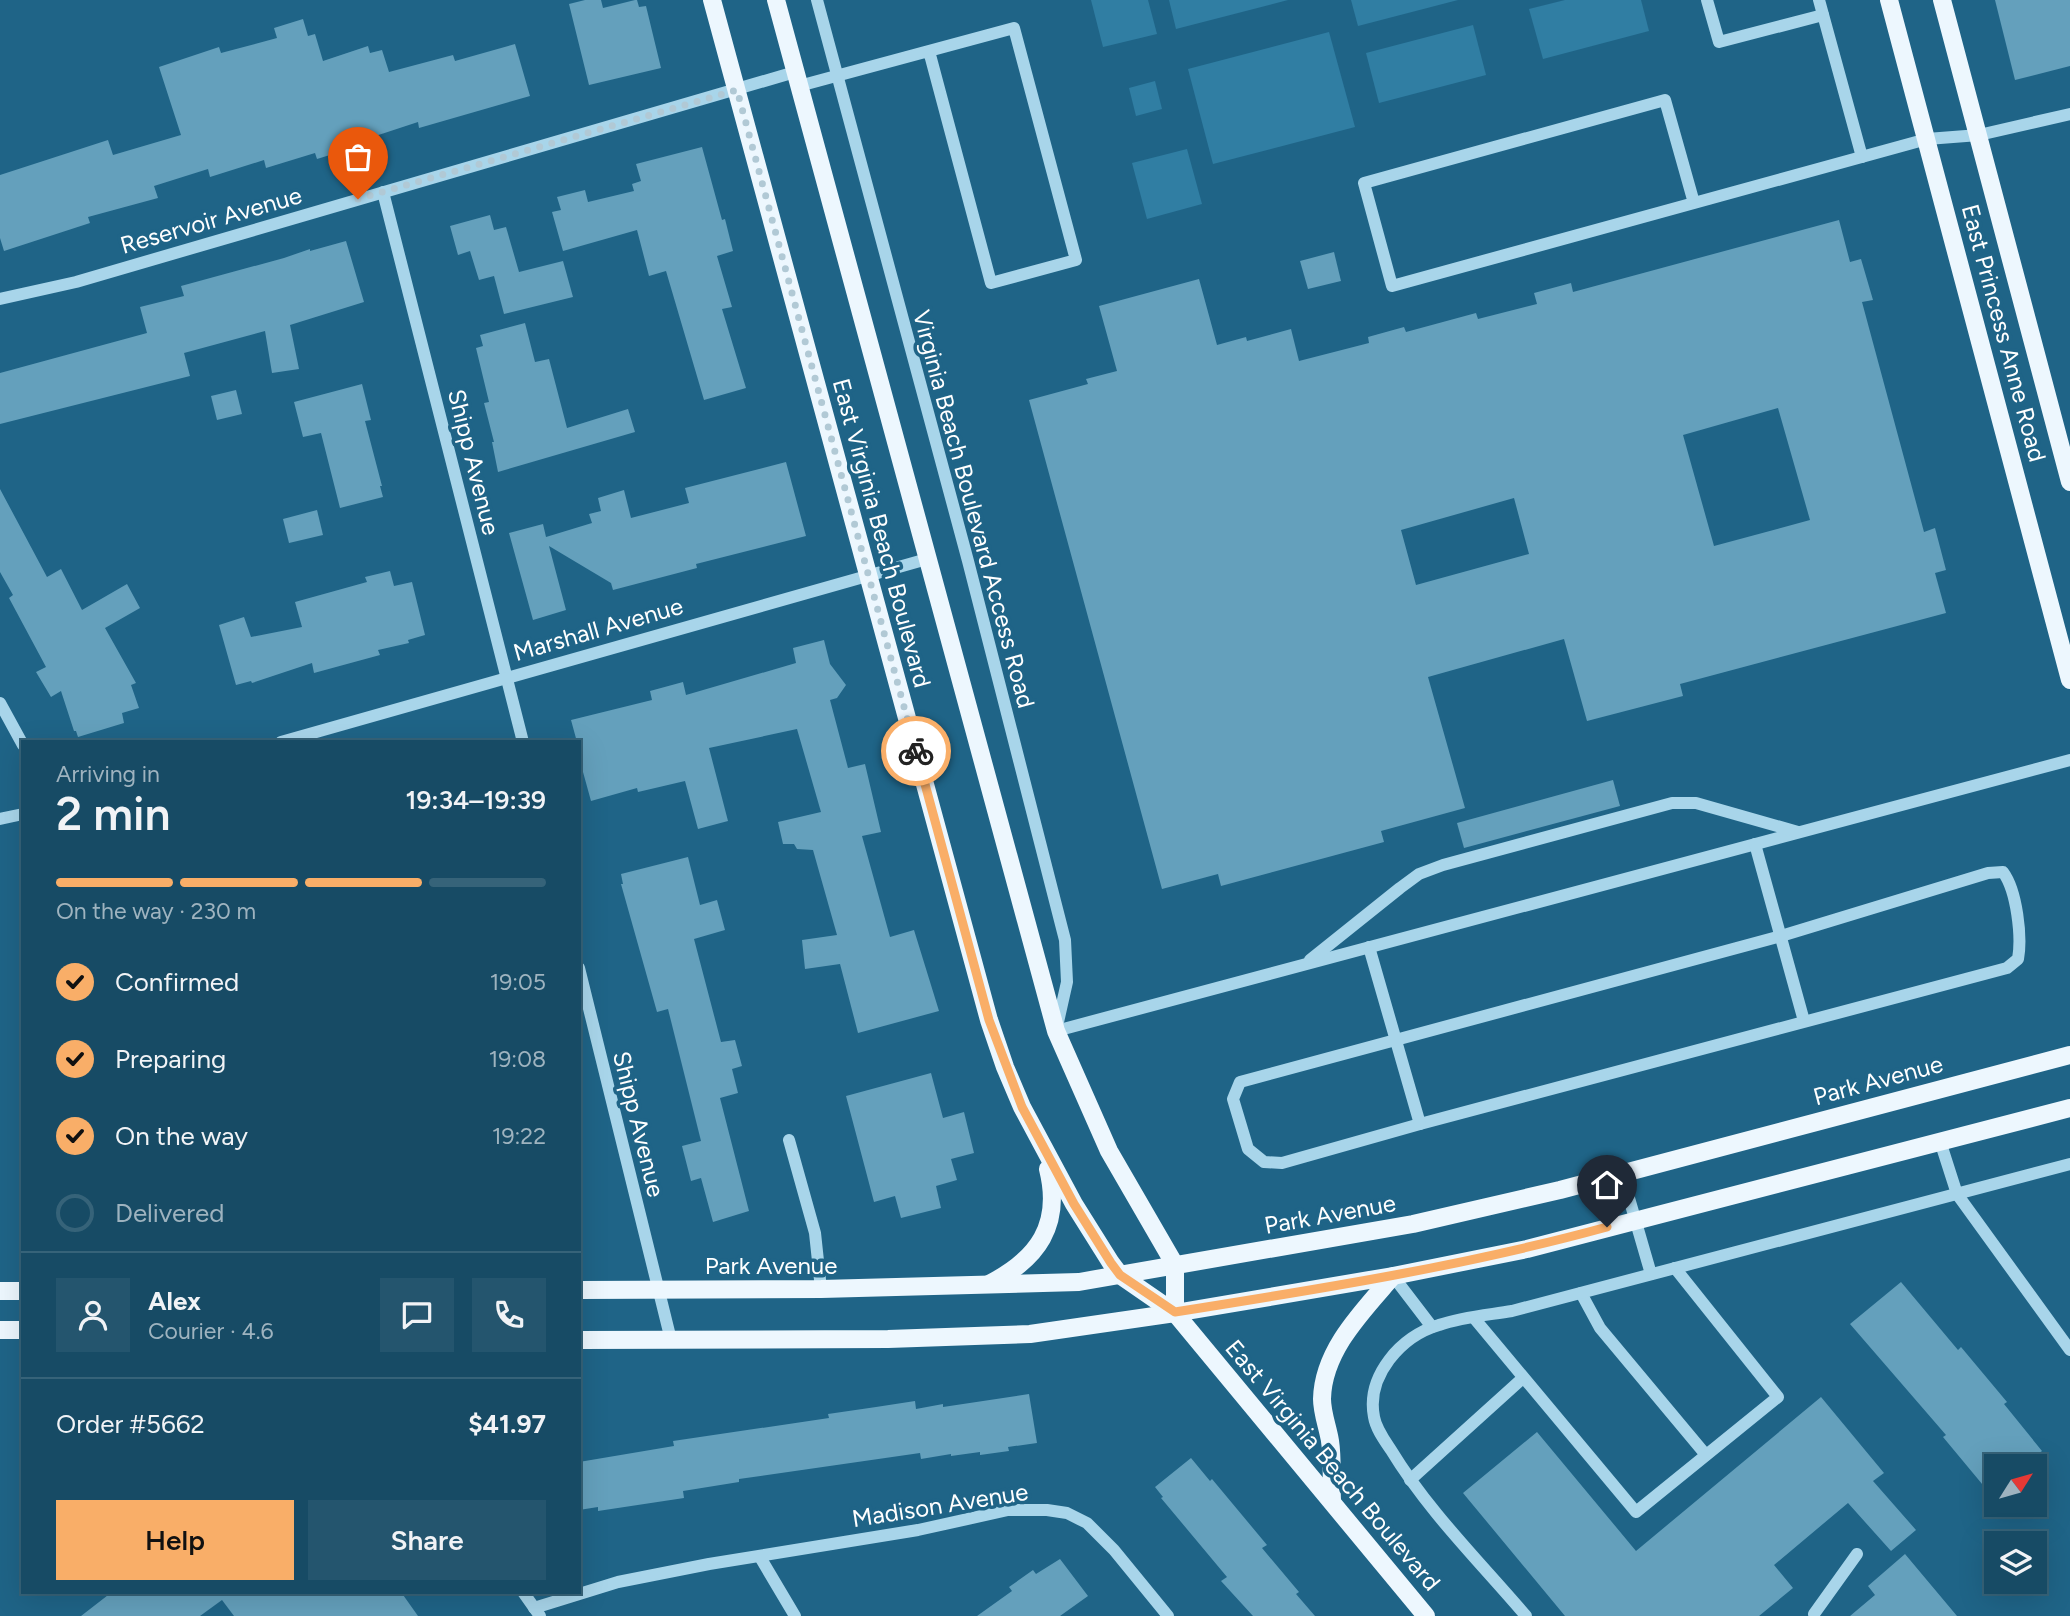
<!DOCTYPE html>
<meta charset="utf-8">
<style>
:root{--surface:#174b65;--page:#24556e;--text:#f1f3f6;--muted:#9eb3bf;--line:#366379;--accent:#f9ae68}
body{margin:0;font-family:Figtree,sans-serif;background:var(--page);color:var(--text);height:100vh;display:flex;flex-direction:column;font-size:26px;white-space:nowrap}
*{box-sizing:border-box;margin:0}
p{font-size:23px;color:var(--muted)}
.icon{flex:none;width:38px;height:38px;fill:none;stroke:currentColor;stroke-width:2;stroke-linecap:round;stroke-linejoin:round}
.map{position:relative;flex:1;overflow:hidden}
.panel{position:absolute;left:21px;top:740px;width:560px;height:854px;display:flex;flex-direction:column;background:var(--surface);border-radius:0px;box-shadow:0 7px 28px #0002,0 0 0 2px var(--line)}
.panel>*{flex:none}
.needle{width:46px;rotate:53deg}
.buttons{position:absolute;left:1984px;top:1454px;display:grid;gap:14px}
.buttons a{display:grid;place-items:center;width:63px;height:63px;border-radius:0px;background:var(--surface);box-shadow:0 7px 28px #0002,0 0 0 2px var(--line);font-size:35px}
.pin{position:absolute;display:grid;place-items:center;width:60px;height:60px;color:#fff;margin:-72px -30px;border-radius:50% 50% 50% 0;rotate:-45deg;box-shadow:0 0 7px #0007}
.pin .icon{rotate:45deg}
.courier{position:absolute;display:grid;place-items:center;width:70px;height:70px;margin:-35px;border:5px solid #f9ae68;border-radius:50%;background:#fff;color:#222;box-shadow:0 2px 9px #0007}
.headline em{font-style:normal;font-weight:600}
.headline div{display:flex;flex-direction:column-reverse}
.headline{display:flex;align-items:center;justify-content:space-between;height:119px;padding:0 35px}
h1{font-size:46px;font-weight:600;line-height:52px}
.bar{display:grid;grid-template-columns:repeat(4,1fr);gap:10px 7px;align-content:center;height:84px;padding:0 35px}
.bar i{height:9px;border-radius:5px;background:var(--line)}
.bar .current{background:var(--accent)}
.bar p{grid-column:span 4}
.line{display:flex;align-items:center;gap:18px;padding:0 35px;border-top:2px solid var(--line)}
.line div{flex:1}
.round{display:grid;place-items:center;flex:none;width:74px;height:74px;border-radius:0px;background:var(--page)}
ol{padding:0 35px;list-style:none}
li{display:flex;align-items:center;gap:21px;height:77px}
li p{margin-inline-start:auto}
li .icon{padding:7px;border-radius:50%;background:var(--accent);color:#111;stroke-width:4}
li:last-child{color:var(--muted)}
li i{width:38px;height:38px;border:4px solid var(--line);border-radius:50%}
.action{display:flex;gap:14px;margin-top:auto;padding:14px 35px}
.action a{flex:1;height:80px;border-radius:0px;background:var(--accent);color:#111;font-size:28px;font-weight:600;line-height:80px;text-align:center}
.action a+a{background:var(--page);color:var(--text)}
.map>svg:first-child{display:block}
</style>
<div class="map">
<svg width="2070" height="1616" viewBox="0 0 2070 1616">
<rect width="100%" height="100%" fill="#1f6487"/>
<!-- green -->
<g fill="#307ea3">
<polygon points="1091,0 1148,0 1157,34 1103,47"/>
<polygon points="1169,0 1288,0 1176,29"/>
<polygon points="1351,0 1458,0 1358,26"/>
<polygon points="1565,0 1641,0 1649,31 1543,59 1529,9"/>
<polygon points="1473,25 1486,75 1379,103 1366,53"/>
<polygon points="1329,32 1355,127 1213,164 1188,69"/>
<polygon points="1155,81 1162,109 1136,116 1129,88"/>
<polygon points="1187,149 1202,204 1147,219 1132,163"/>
</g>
<!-- building -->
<g fill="#64a0bc" fill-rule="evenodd">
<polygon points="585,0 601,0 603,8 635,0 637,0 639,7 646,6 661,68 589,85 569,4"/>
<polygon points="1995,0 2070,0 2070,66 2015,80"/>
<polygon points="303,19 308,36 315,34 323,61 368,46 370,53 382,50 389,72 453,55 455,61 515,44 530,96 419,128 418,122 342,147 343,151 317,159 315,153 266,168 264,160 210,177 208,169 154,186 158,198 88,217 90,223 4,251 0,238 0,175 108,140 113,155 181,135 159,67 219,47 221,53 277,38 274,28"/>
<polygon points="702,147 722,220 725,219 733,251 717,256 732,307 722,309 746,388 704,400 666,271 649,276 637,230 563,251 552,212 561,210 557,197 585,190 588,202 634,191 632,184 641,181 636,164"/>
<polygon points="490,215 494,230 506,227 519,272 563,261 573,297 504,314 494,276 479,280 470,251 458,255 450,226"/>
<path d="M1839,220L1850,262L1861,259L1873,300L1862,302L1924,532L1935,528L1946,570L1935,573L1946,613L1680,684L1683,696L1587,721L1564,639L1428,677L1465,808L1381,831L1384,842L1221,886L1218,874L1162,889L1029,400L1088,384L1086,379L1117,371L1099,306L1199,279L1217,345L1246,337L1247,341L1291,329L1299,361L1369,343L1368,337L1404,327L1406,332L1476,313L1478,319L1537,304L1534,293L1571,283L1573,292ZM1778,408L1810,520L1714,546L1683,435ZM1514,498L1529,554L1416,585L1401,530Z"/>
<polygon points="346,241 364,302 290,325 299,369 272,373 265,331 184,353 190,376 0,424 0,373 147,333 140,307 184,296 181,286 284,258 310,249 310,251"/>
<polygon points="1334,252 1341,281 1308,289 1300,261"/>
<polygon points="525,323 535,362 549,359 567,428 628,409 635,432 498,472 492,442 494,442 484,403 489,402 476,348 483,346 480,335"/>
<polygon points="362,384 371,420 365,421 382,486 380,486 383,497 340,508 321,433 303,437 294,402"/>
<polygon points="236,390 242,414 217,420 211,396"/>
<polygon points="786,462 806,536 696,564 697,568 613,590 611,583 549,546 566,610 533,620 509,533 543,524 546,537 592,523 589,514 601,511 598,498 624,490 631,518 689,503 685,488"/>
<polygon points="0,489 47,577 61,569 82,610 127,584 140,608 105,628 136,683 131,685 139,708 122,713 124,723 78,737 76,731 74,731 61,691 51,697 36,672 46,667 9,598 13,595 0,572"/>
<polygon points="317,510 323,535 289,543 283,519"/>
<polygon points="390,571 394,586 412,582 425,635 408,640 409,643 378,650 380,655 314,673 312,663 252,683 251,681 236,685 219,625 244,617 251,637 302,627 295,602 367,582 365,577"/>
<polygon points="824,640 830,664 846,685 837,698 830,700 848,768 865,764 881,832 862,836 890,937 914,930 939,1011 858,1033 840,964 805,969 802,940 837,935 813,850 797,849 794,844 783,844 778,822 821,812 797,729 709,748 728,821 698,829 685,781 638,792 637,788 591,801 583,772 579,773 579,742 577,742 571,720 652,700 650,691 683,682 686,695 796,663 793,648"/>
<polygon points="1613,780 1620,806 1464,848 1457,823"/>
<polygon points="688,857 700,905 717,900 725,930 694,939 721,1042 735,1040 742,1066 732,1069 738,1093 720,1098 749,1211 713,1222 701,1178 691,1181 682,1146 701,1141 668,1009 657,1012 621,884 623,884 621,874"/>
<polygon points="931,1073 943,1118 964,1112 974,1153 951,1159 957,1180 936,1186 941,1208 901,1218 895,1196 874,1202 846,1096"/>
<polygon points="1901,1282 1958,1350 1961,1347 2007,1402 2004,1404 2042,1451 2023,1466 1997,1466 1997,1502 1943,1437 1946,1435 1850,1324"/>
<polygon points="1029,1394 1037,1443 1008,1447 1009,1451 980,1455 980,1452 951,1456 951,1454 921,1459 920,1453 739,1479 739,1482 683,1491 684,1498 598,1511 598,1507 579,1510 579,1462 674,1446 673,1441 829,1418 828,1414 876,1407 915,1401 916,1409 943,1404 943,1407"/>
<polygon points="1821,1397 1884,1473 1873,1481 1916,1530 1891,1551 1848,1503 1774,1565 1793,1588 1759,1616 1565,1616 1463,1493 1537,1432 1636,1551"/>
<polygon points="1191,1458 1210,1481 1212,1479 1267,1545 1262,1548 1299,1592 1296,1594 1315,1616 1253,1616 1221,1581 1227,1577 1161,1498 1163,1497 1155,1487"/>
<polygon points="1905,1554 1957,1616 1850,1616 1875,1595 1868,1586"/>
<polygon points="1060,1559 1088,1596 1060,1616 977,1616 1012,1591 1009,1587 1033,1570 1036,1574"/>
<polygon points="112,1592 401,1592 418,1616 234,1616 222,1600 200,1616 81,1616"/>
</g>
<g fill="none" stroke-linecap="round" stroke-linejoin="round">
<!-- minor -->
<g stroke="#a8d5ea" stroke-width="12">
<polyline points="817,0 968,561 1065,940 1067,982 1056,1031 2070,760"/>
<polyline points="1707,0 1719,42 1823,15"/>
<polyline points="1819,0 1862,157"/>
<polyline points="799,86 1014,28 1076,260 991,283 929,51"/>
<polyline points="383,192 523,742"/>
<polyline points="1694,203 1665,100 1364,183 1392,286 1927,139 1979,135 2070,114"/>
<polyline points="0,299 76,282 795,72"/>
<polyline points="0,703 23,745"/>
<polyline points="281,742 927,559"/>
<polyline points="0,819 23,814"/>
<polyline points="1755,844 1804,1021"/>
<path d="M2003,872C2017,891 2022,937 2018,959L2007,968L1420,1124L1282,1163L1264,1162L1248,1149L1233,1099L1240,1082L1781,936L1988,873Z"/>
<polyline points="1369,947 1420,1124"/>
<polyline points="1310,960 1400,888 1419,874 1443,865 1672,803 1696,803 1798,832"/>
<polyline points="579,968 671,1340"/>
<polyline points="789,1140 815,1233 821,1289"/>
<polyline points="1940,1141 1957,1194 2070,1350"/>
<polyline points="1622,1174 1651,1274"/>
<polyline points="1393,1276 1432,1327"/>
<polyline points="1581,1293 1600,1328 1706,1455"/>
<polyline points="1474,1318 1636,1512 1778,1397 1675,1268"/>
<polyline points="1410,1480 1523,1378"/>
<polyline points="760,1557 795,1616"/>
<polyline points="523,1592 540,1616"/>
<polyline points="534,1608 618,1582 709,1564 918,1530 1008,1510 1047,1510 1067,1513 1087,1523 1114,1550 1168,1616"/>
<polyline points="1814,1614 1857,1554"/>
<path d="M1526,1616C1480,1562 1428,1511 1391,1450C1385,1441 1376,1429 1374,1417C1366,1376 1401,1336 1439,1325C1462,1317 1488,1315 1512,1311L2070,1164"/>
</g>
<!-- major -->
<g stroke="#edf7fe" stroke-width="18">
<polyline points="712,0 989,1020 1005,1067 1022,1107 1074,1204 1111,1263 1120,1275 1175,1313 1426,1616"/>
<polyline points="776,0 1056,1031 1109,1151 1175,1265 1175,1313"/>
<polyline points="1889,0 2070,680"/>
<polyline points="1942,0 2070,482"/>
<path d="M989,1284C1038,1259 1062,1225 1048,1169"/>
<polyline points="579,1290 821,1289 1079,1282 1413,1224 1560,1190 2070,1055"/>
<polyline points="0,1291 23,1291"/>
<polyline points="0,1330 23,1330"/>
<polyline points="579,1340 888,1339 1030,1334 1175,1313 1393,1276 1527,1249 2070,1108"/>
<path d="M1332,1500C1331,1481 1333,1460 1330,1441C1328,1428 1322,1413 1322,1399C1323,1350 1363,1311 1393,1276"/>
</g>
</g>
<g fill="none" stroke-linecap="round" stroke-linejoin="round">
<!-- done -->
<polyline stroke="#b1c9d5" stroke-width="7" stroke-dasharray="0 12.6" points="358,199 737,90 916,751"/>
<!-- route -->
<path stroke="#f9ae68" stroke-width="9" d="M916,751L989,1020L1022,1107L1074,1204L1111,1263L1120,1275L1175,1312C1320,1289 1465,1266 1607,1227"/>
</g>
<g text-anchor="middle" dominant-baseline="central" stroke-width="7" stroke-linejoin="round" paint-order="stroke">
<!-- street labels -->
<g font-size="24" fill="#fff" stroke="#1f6487">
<text transform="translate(211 220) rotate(-16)">Reservoir Avenue</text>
<text transform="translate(2004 333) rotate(75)">East Princess Anne Road</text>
<text transform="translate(474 462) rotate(76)">Shipp Avenue</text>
<text transform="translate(974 509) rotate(75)">Virginia Beach Boulevard Access Road</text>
<text transform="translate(882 533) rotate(75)">East Virginia Beach Boulevard</text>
<text transform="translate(598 629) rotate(-16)">Marshall Avenue</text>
<text transform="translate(1878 1080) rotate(-15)">Park Avenue</text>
<text transform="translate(639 1124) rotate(76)">Shipp Avenue</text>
<text transform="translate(1330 1214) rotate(-10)">Park Avenue</text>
<text x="771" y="1265">Park Avenue</text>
<text transform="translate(1333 1465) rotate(50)">East Virginia Beach Boulevard</text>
<text transform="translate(940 1505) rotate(-9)">Madison Avenue</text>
</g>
</g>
</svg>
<div class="buttons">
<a><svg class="needle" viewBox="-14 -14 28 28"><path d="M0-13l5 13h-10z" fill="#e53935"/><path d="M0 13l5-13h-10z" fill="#9eb3bf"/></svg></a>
<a><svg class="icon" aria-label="layers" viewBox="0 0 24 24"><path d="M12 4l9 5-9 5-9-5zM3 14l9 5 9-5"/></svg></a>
</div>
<div class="pin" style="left:358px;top:199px;background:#ea580c"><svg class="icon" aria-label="bag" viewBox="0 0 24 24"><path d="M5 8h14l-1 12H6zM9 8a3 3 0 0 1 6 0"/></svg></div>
<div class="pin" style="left:1607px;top:1227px;background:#1f2937"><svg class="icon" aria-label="home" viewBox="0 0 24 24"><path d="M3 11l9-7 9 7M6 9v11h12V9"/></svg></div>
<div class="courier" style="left:916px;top:751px"><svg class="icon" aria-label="bike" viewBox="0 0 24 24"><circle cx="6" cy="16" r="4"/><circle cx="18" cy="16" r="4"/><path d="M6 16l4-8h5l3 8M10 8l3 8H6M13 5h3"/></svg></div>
<section class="panel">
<div class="headline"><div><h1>2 min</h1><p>Arriving in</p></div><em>19:34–19:39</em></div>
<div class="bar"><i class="current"></i><i class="current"></i><i class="current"></i><i></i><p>On the way · 230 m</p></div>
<ol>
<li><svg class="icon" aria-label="check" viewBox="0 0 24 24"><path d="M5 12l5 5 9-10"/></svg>Confirmed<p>19:05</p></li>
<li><svg class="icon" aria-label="check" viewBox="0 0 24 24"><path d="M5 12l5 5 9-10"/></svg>Preparing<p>19:08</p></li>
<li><svg class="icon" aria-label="check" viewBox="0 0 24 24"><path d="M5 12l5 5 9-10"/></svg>On the way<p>19:22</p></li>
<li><i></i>Delivered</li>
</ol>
<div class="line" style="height:126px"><a class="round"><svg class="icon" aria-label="person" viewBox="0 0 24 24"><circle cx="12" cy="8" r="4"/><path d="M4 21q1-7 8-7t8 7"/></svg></a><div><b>Alex</b><p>Courier · 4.6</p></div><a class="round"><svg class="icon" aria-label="chat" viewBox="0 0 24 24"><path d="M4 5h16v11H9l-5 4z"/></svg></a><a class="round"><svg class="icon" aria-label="phone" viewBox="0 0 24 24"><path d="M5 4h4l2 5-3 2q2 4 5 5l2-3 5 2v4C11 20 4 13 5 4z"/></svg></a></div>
<div class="line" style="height:91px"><div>Order #5662</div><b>$41.97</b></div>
<div class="action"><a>Help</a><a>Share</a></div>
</section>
</div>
